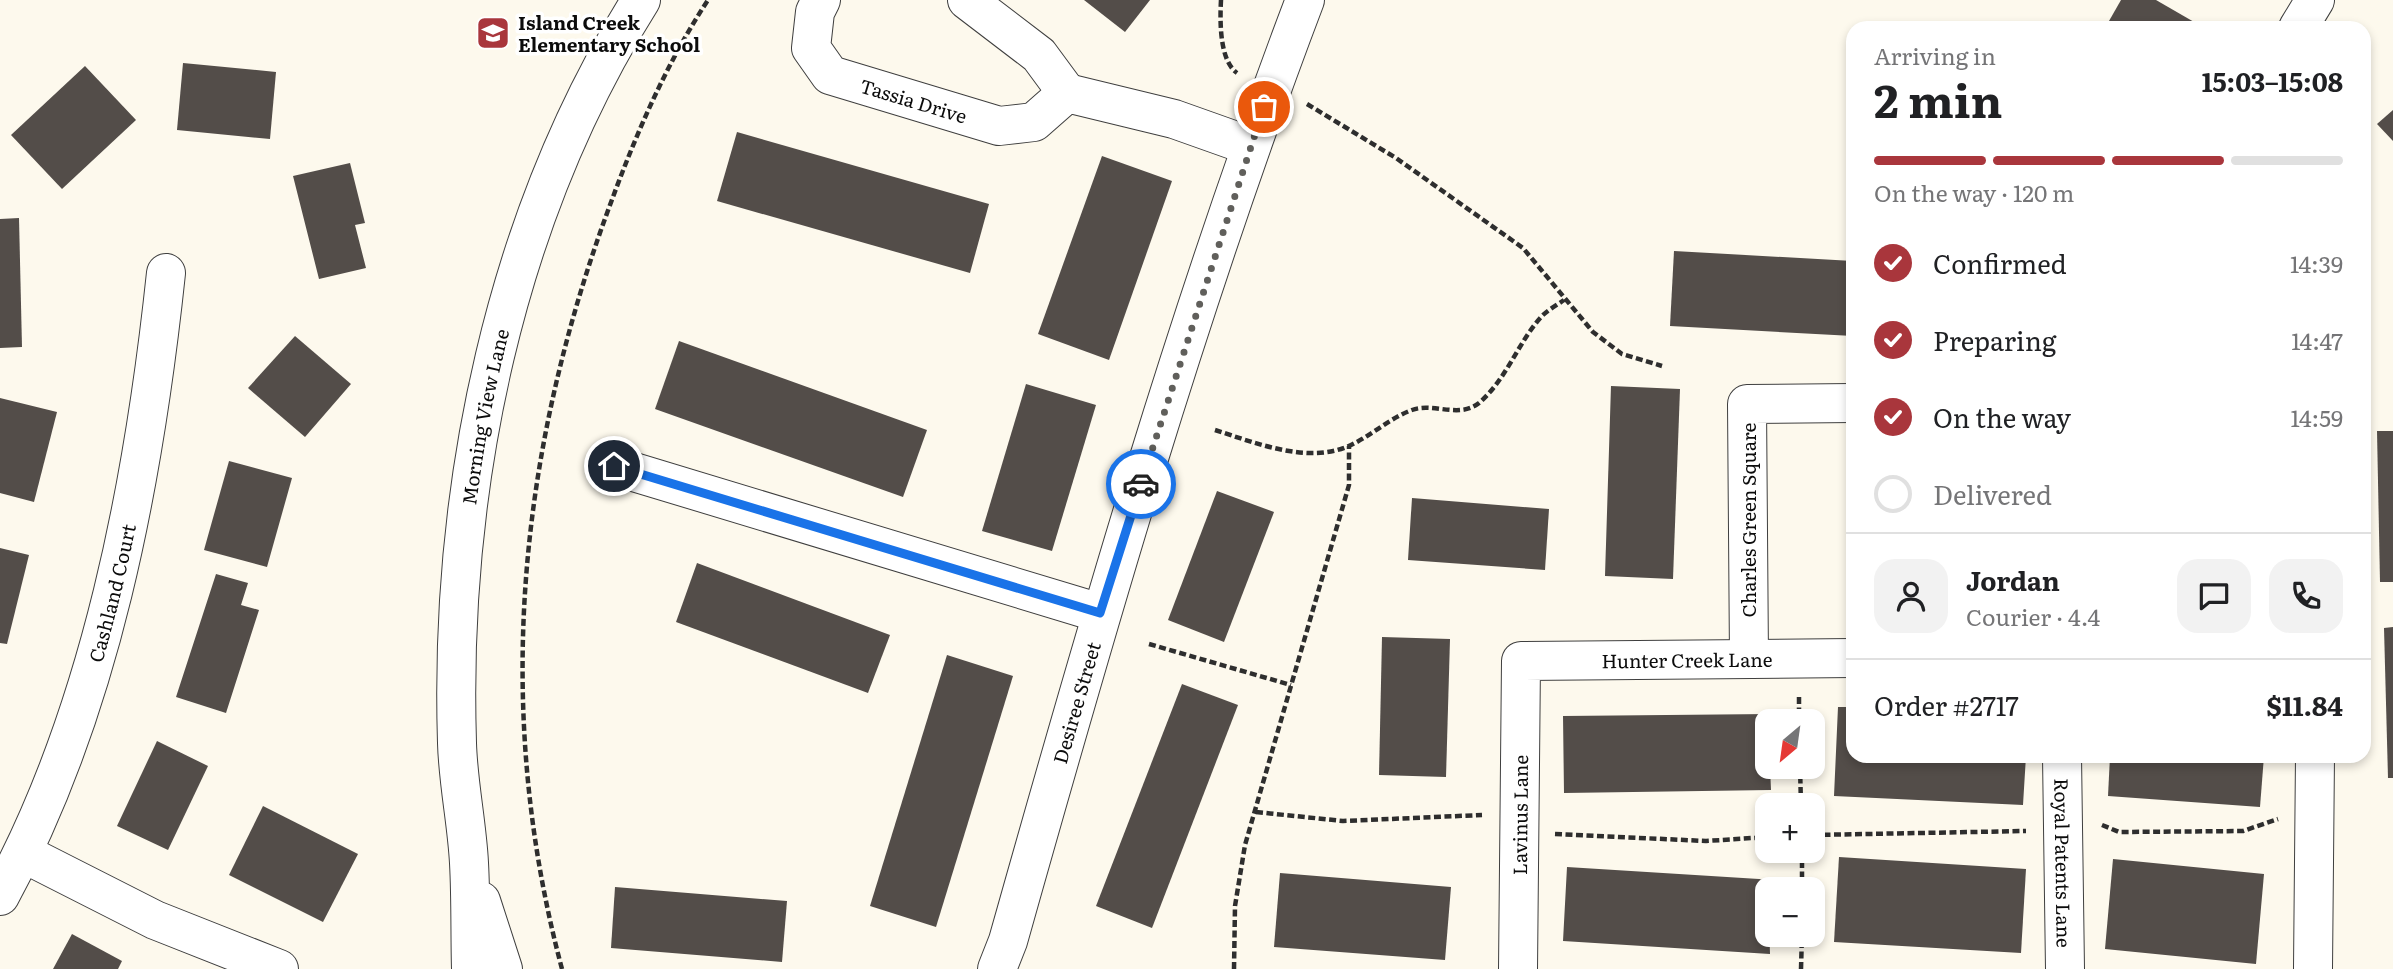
<!DOCTYPE html>
<meta charset="utf-8">
<style>
:root{--surface:#fff;--page:#f2f2f2;--text:#202124;--muted:#757577;--line:#e0e0e0;--accent:#a9363c}
body{margin:0;font-family:Literata,serif;background:var(--page);color:var(--text);height:100vh;display:flex;flex-direction:column;font-size:26px;white-space:nowrap}
*{box-sizing:border-box;margin:0}
p{font-size:23px;color:var(--muted)}
.icon{flex:none;width:38px;height:38px;fill:none;stroke:currentColor;stroke-width:2;stroke-linecap:round;stroke-linejoin:round}
.map{position:relative;flex:1;overflow:hidden}
.details{position:absolute;left:1846px;top:21px;width:525px;height:742px;display:flex;flex-direction:column;background:var(--surface);border-radius:21px;box-shadow:0 4px 10px #0003}
.details>*{flex:none}
.needle{width:46px;rotate:209deg}
.tools{position:absolute;left:1755px;top:709px;display:grid;gap:14px}
.tools a{display:grid;place-items:center;width:70px;height:70px;border-radius:14px;background:var(--surface);box-shadow:0 4px 10px #0003;font-size:35px}
.pin{position:absolute;display:grid;place-items:center;width:60px;height:60px;color:#fff;margin:-30px;border:4px solid #fff;border-radius:50%;box-shadow:0 2px 7px #0007}
.courier{position:absolute;display:grid;place-items:center;width:70px;height:70px;margin:-35px;border:5px solid #1a73e8;border-radius:50%;background:#fff;color:#222;box-shadow:0 2px 9px #0007}
.headline em{font-style:normal;font-weight:700}
.headline div{display:flex;flex-direction:column-reverse}
.headline{display:flex;align-items:center;justify-content:space-between;height:119px;padding:0 28px}
h1{font-size:46px;font-weight:700;line-height:52px}
.bar{display:grid;grid-template-columns:repeat(4,1fr);gap:10px 7px;align-content:center;height:84px;padding:0 28px}
.bar i{height:9px;border-radius:5px;background:var(--line)}
.bar .active{background:var(--accent)}
.bar p{grid-column:span 4}
.line{display:flex;align-items:center;gap:18px;padding:0 28px;border-top:2px solid var(--line)}
.line div{flex:1}
.round{display:grid;place-items:center;flex:none;width:74px;height:74px;border-radius:21px;background:var(--page)}
ol{padding:0 28px;list-style:none}
li{display:flex;align-items:center;gap:21px;height:77px}
li p{margin-inline-start:auto}
li .icon{padding:7px;border-radius:50%;background:var(--accent);color:#fff;stroke-width:4}
li:last-child{color:var(--muted)}
li i{width:38px;height:38px;border:4px solid var(--line);border-radius:50%}
.map>svg:first-child{display:block}
</style>
<div class="map">
<svg width="2393" height="969" viewBox="0 0 2393 969">
<rect width="100%" height="100%" fill="#fdf9ed"/>
<!-- building -->
<g fill="#534d49">
<polygon points="1084,0 1150,0 1125,32"/>
<polygon points="2121,0 2156,0 2201,26 2105,28"/>
<polygon points="183,63 276,72 270,139 177,130"/>
<polygon points="85,66 136,120 62,189 11,135"/>
<polygon points="2393,110 2393,141 2377,124"/>
<polygon points="737,132 989,204 970,273 717,201"/>
<polygon points="1102,156 1172,181 1109,360 1038,334"/>
<polygon points="350,163 365,223 355,225 366,268 319,279 293,176"/>
<polygon points="19,218 22,347 0,348 0,219"/>
<polygon points="1674,251 1853,261 1853,336 1670,326"/>
<polygon points="295,336 351,384 305,437 248,388"/>
<polygon points="679,341 927,430 903,497 655,409"/>
<polygon points="1026,384 1096,405 1052,551 982,531"/>
<polygon points="1611,386 1680,389 1673,579 1605,576"/>
<polygon points="0,398 57,412 34,502 0,493"/>
<polygon points="2377,431 2393,431 2393,582 2380,582"/>
<polygon points="229,461 292,478 267,567 204,550"/>
<polygon points="1217,491 1274,512 1224,642 1168,620"/>
<polygon points="1412,498 1549,509 1545,570 1408,560"/>
<polygon points="0,548 29,555 7,644 0,643"/>
<polygon points="697,563 890,635 868,693 676,622"/>
<polygon points="216,574 248,583 241,605 259,610 226,713 176,697"/>
<polygon points="2393,627 2393,778 2388,778 2384,628"/>
<polygon points="1382,637 1450,639 1446,777 1379,775"/>
<polygon points="947,655 1013,676 936,927 870,906"/>
<polygon points="1182,684 1238,705 1152,928 1096,906"/>
<polygon points="1838,707 1853,707 1853,756 2026,756 2023,805 1834,796"/>
<polygon points="1770,714 1768,766 1770,766 1771,790 1564,793 1563,716"/>
<polygon points="157,741 208,766 168,850 117,826"/>
<polygon points="2110,756 2264,756 2260,807 2108,796"/>
<polygon points="263,806 358,854 323,922 229,875"/>
<polygon points="1839,857 2026,869 2021,953 1834,942"/>
<polygon points="2113,859 2264,874 2256,964 2105,949"/>
<polygon points="1567,867 1775,880 1774,889 1768,889 1770,954 1563,941"/>
<polygon points="1280,873 1451,887 1445,960 1274,947"/>
<polygon points="615,887 787,901 782,962 611,948"/>
<polygon points="72,934 122,961 118,969 53,969"/>
</g>
<g fill="none" stroke-linecap="round" stroke-linejoin="round">
<defs>
<g id="minor">
<path id="s1" d="M821,0L815,12L811,48L830,75L999,126L1034,122L1067,93L1174,119L1250,146"/>
<polyline points="967,0 1039,55 1067,93"/>
<polyline points="2298,28 2315,0"/>
<polyline points="614,466 1100,613"/>
<polyline points="1749,659 1747,404 1853,403"/>
<path id="s2" d="M2062,756L2065,969"/>
<polyline points="23,853 155,920 279,969"/>
<path id="s3" d="M0,896C101,711 144,481 166,273"/>
<polyline points="481,901 503,969"/>
<path id="s4" d="M471,969C470,934 471,899 469,863C467,823 458,783 457,743C449,488 504,217 641,0"/>
<path id="s5" d="M997,969L1008,941C1097,625 1188,308 1305,0"/>
<path id="s6" d="M1518,969L1521,661L1853,658"/>
<polyline points="2313,969 2315,756"/>
</g>
</defs>
<!-- minor casing -->
<use href="#minor" stroke="#3f3f3f" stroke-width="40"/>
<!-- path -->
<g stroke="#2e2e2e" stroke-width="4.5" stroke-dasharray="7 3.5" stroke-linecap="butt">
<path d="M1221,0C1220,20 1219,60 1237,73"/>
<polyline points="1307,104 1396,158 1523,248 1593,332 1622,354 1662,366"/>
<path d="M1215,430C1256,443 1309,465 1351,445C1372,435 1390,418 1412,410C1433,402 1459,419 1479,403C1507,379 1518,342 1542,316C1548,310 1557,305 1564,300"/>
<polyline points="1149,644 1291,685"/>
<polyline points="1799,697 1799,721"/>
<polyline points="1800,766 1801,805"/>
<polyline points="1256,812 1343,821 1482,815"/>
<polyline points="2102,825 2119,832 2243,831 2278,819"/>
<polyline points="1555,834 1706,841 1768,837"/>
<polyline points="1813,835 2026,831"/>
<polyline points="1802,889 1802,850"/>
<path d="M562,969C493,711 518,453 610,205C636,134 666,64 708,0"/>
<polyline points="1234,969 1235,906 1245,845 1349,485 1349,446"/>
<polyline points="1801,969 1802,934"/>
</g>
<!-- minor -->
<use href="#minor" stroke="#fff" stroke-width="38"/>
</g>
<g fill="none" stroke-linecap="round" stroke-linejoin="round">
<!-- done -->
<polyline stroke="#605f5b" stroke-width="7" stroke-dasharray="0 12.6" points="1141,484 1264,107"/>
<!-- route -->
<polyline stroke="#1a73e8" stroke-width="9" points="614,466 1100,613 1141,484"/>
</g>
<!-- icons -->
<defs>
<symbol id="school-square" viewBox="-11 -11 22 22"><rect x="-9" y="-9" width="18" height="18" rx="4" fill="#a9363c" stroke="#fff"/><path d="M0-5L7-2L0 1L-7-2ZM-4 1L0 2.5L4 1V4Q0 6-4 4Z" fill="#fff"/></symbol>
</defs>
<g fill-rule="evenodd">
<use href="#school-square" x="474" y="14" width="38" height="38"/>
</g>
<g text-anchor="middle" dominant-baseline="central" stroke-width="7" stroke-linejoin="round" paint-order="stroke">
<!-- poi labels -->
<g font-size="19" font-weight="bold" fill="#0c0c0c" stroke="#fff" text-anchor="start">
<text x="518" y="22">Island Creek<tspan x="518" dy="22">Elementary School</tspan></text>
</g>
<!-- street labels -->
<g font-size="19" fill="#0c0c0c" stroke="#fff">
<text stroke="none"><textPath href="#s1" startOffset="170">Tassia Drive</textPath></text>
<text stroke="none"><textPath href="#s4" startOffset="555">Morning View Lane</textPath></text>
<text transform="translate(1748 520) rotate(-90)">Charles Green Square</text>
<text stroke="none"><textPath href="#s3" startOffset="324">Cashland Court</textPath></text>
<text stroke="none"><textPath href="#s6" startOffset="474">Hunter Creek Lane</textPath></text>
<text stroke="none"><textPath href="#s5" startOffset="278">Desiree Street</textPath></text>
<text stroke="none"><textPath href="#s6" startOffset="154">Lavinus Lane</textPath></text>
<text stroke="none"><textPath href="#s2" startOffset="107">Royal Patents Lane</textPath></text>
</g>
</g>
</svg>
<div class="tools">
<a><svg class="needle" viewBox="-14 -14 28 28"><path d="M0-13l5 13h-10z" fill="#e53935"/><path d="M0 13l5-13h-10z" fill="#757577"/></svg></a>
<a>+</a>
<a>−</a>
</div>
<div class="pin" style="left:1264px;top:107px;background:#ea580c"><svg class="icon" aria-label="bag" viewBox="0 0 24 24"><path d="M5 8h14l-1 12H6zM9 8a3 3 0 0 1 6 0"/></svg></div>
<div class="pin" style="left:614px;top:466px;background:#1f2937"><svg class="icon" aria-label="home" viewBox="0 0 24 24"><path d="M3 11l9-7 9 7M6 9v11h12V9"/></svg></div>
<div class="courier" style="left:1141px;top:484px"><svg class="icon" aria-label="car" viewBox="0 0 24 24"><path d="M5 17H2v-5l4-1 3-4h7l3 4 3 1v5h-3M9 17h6M6 11h13"/><circle cx="7" cy="17" r="2"/><circle cx="17" cy="17" r="2"/></svg></div>
<section class="details">
<div class="headline"><div><h1>2 min</h1><p>Arriving in</p></div><em>15:03–15:08</em></div>
<div class="bar"><i class="active"></i><i class="active"></i><i class="active"></i><i></i><p>On the way · 120 m</p></div>
<ol>
<li><svg class="icon" aria-label="check" viewBox="0 0 24 24"><path d="M5 12l5 5 9-10"/></svg>Confirmed<p>14:39</p></li>
<li><svg class="icon" aria-label="check" viewBox="0 0 24 24"><path d="M5 12l5 5 9-10"/></svg>Preparing<p>14:47</p></li>
<li><svg class="icon" aria-label="check" viewBox="0 0 24 24"><path d="M5 12l5 5 9-10"/></svg>On the way<p>14:59</p></li>
<li><i></i>Delivered</li>
</ol>
<div class="line" style="height:126px"><a class="round"><svg class="icon" aria-label="person" viewBox="0 0 24 24"><circle cx="12" cy="8" r="4"/><path d="M4 21q1-7 8-7t8 7"/></svg></a><div><b>Jordan</b><p>Courier · 4.4</p></div><a class="round"><svg class="icon" aria-label="chat" viewBox="0 0 24 24"><path d="M4 5h16v11H9l-5 4z"/></svg></a><a class="round"><svg class="icon" aria-label="phone" viewBox="0 0 24 24"><path d="M5 4h4l2 5-3 2q2 4 5 5l2-3 5 2v4C11 20 4 13 5 4z"/></svg></a></div>
<div class="line" style="height:91px"><div>Order #2717</div><b>$11.84</b></div>
</section>
</div>
